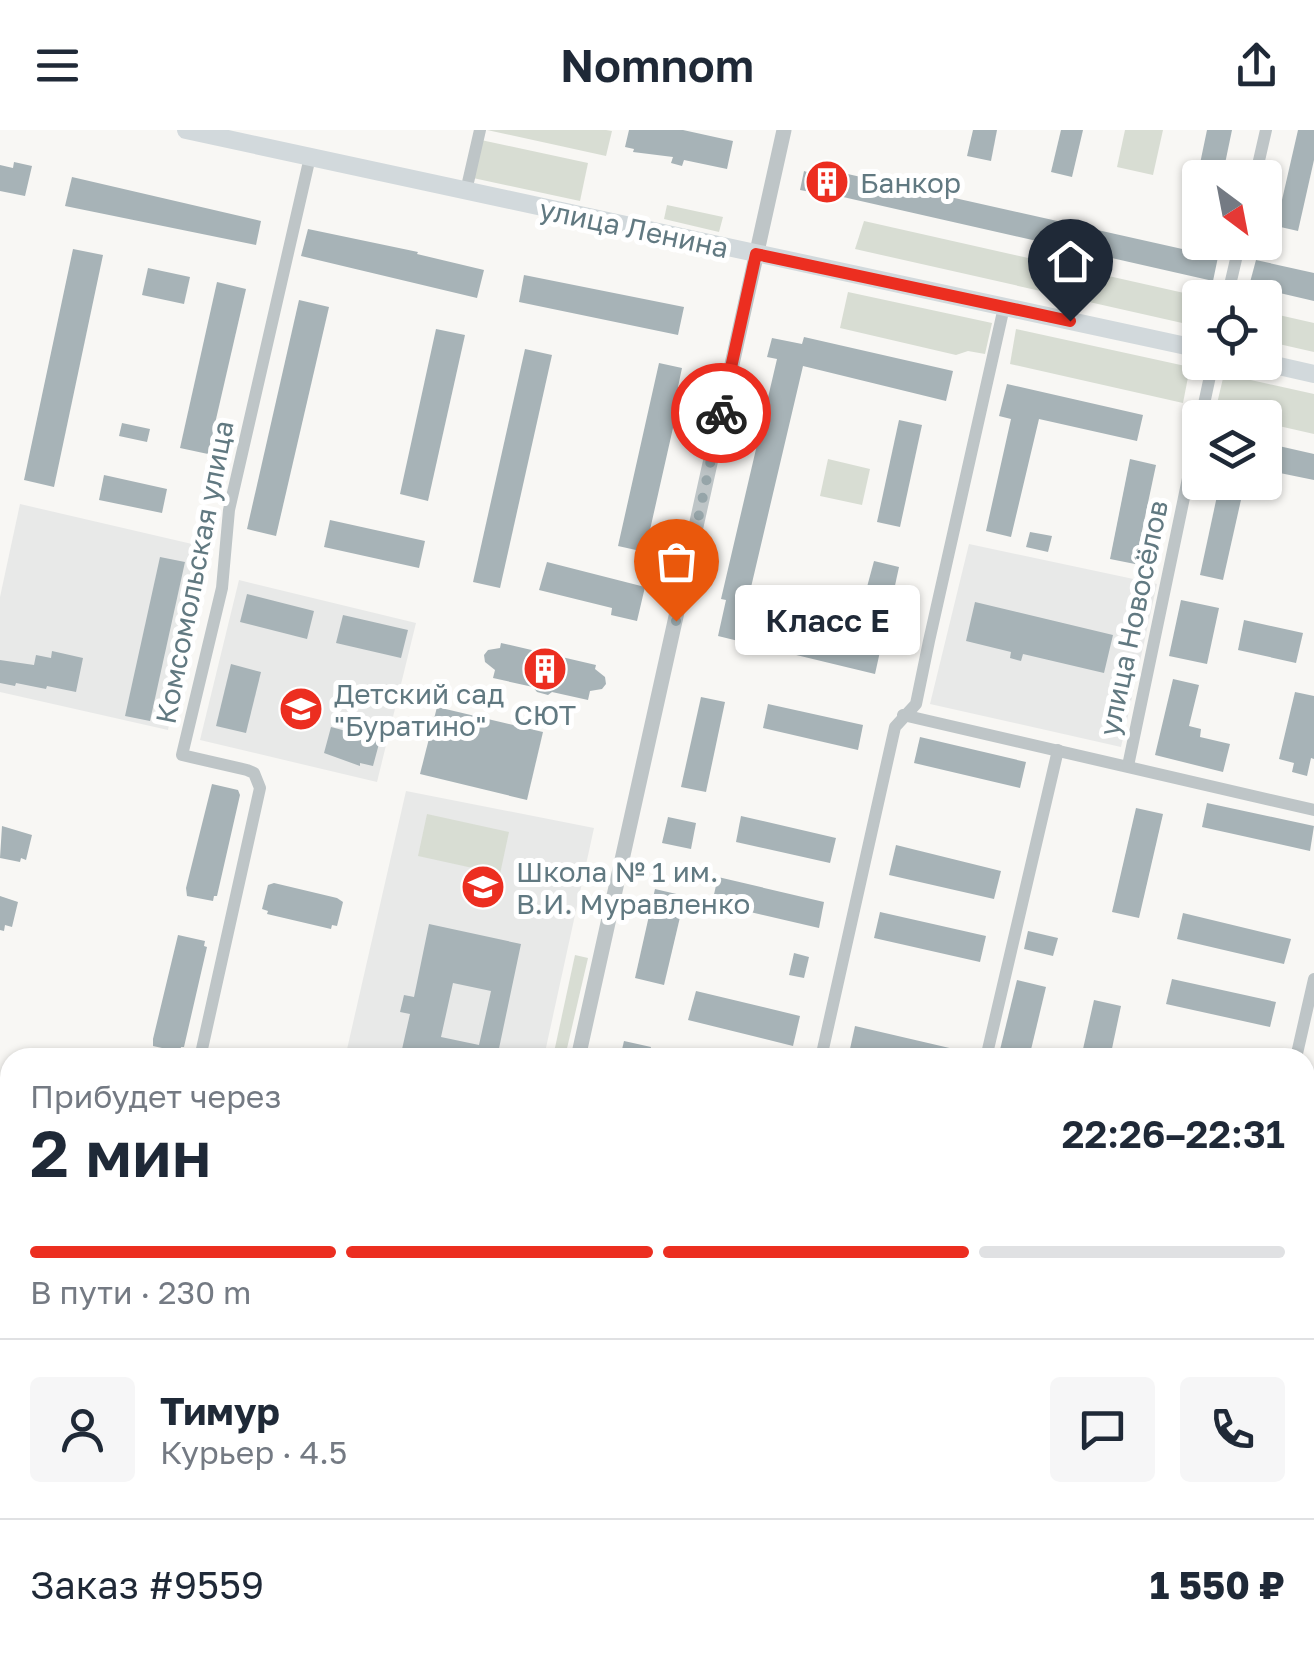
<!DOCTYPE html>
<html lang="ru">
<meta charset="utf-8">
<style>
:root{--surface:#fff;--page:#f6f6f7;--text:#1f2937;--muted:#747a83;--line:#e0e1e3;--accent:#ec2e20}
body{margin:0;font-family:"Golos Text",sans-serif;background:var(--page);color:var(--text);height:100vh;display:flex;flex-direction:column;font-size:38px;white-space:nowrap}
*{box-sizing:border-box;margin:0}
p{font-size:32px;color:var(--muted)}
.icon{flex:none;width:55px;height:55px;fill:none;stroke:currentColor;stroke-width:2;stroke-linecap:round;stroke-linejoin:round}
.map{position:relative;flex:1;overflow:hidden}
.details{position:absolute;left:0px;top:918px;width:1315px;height:622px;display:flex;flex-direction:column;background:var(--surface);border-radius:30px 30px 0 0;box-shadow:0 2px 8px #0004}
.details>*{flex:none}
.needle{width:65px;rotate:148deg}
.buttons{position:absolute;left:1182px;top:30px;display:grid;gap:20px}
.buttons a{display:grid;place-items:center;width:100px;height:100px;border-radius:10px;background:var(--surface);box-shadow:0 2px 8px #0004;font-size:50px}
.pin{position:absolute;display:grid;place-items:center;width:85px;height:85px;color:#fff;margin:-102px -42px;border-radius:50% 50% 50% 0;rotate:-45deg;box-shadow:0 0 10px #0007}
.pin .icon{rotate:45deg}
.courier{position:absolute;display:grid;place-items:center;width:100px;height:100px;margin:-50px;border:8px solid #ec2e20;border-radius:50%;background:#fff;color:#222;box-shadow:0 2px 12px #0007}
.bubble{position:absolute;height:70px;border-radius:10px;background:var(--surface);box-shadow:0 2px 8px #0004;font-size:32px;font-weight:600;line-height:70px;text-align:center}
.headline em{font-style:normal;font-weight:600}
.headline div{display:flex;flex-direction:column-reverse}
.headline{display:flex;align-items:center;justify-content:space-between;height:170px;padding:0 30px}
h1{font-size:65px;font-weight:600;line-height:75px}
.bar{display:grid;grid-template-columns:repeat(4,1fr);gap:15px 10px;align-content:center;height:120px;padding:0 30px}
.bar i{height:12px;border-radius:8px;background:var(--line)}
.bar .selected{background:var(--accent)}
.bar p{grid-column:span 4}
.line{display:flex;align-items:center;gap:25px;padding:0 30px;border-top:2px solid var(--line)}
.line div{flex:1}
.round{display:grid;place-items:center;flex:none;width:105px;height:105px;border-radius:10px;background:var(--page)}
header{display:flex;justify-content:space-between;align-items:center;height:130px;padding:0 30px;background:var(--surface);font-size:45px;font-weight:600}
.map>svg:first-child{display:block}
</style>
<header><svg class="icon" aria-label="menu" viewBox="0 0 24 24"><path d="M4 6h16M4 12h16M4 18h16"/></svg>Nomnom<svg class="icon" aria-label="share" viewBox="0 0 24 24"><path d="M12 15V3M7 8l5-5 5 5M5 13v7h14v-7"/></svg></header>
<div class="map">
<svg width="1314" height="1538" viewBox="0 0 1314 1538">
<rect width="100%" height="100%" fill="#f8f7f4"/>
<!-- built -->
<g fill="#e8e9e8">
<polygon points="20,374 205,417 168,600 0,562 0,467"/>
<polygon points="969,414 1157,454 1121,617 930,574"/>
<polygon points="239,450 416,493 377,652 200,610"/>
<polygon points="406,661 594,698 544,927 345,928"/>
<polygon points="0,1297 10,1299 10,1530 426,1530 424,1538 0,1538"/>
<polygon points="472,1530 957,1530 964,1538 470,1538"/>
</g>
<!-- green -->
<g fill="#d8ddd3">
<polygon points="487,0 606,0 612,1 606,26"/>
<polygon points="1125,0 1163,0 1153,45 1117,37"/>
<polygon points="481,10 588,33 580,71 473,48"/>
<polygon points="667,75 723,87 719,102 664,89"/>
<polygon points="864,91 1202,167 1200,197 855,119"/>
<polygon points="848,162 992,193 985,224 968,221 956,225 840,198"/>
<polygon points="1265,182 1314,193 1314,222 1265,211"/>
<polygon points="1016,199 1190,237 1183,273 1010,234"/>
<polygon points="1224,244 1314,264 1314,304 1265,293 1265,288 1240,287 1215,282"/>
<polygon points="828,329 870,339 862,375 820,366"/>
<polygon points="427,684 509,702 500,744 418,726"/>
<polygon points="575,825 588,828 565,927 553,927"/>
<polygon points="0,1157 10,1159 10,1255 0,1253"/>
<polygon points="1033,1530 1136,1530 1141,1538 1038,1538"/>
</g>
<!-- building -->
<g fill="#a7b3b7" fill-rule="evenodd">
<polygon points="629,0 683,0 733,11 727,39 684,30 682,36 671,33 673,27 633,22 634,19 625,17"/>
<polygon points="973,0 997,0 991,31 967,26"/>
<polygon points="1061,0 1083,0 1072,47 1051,42"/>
<polygon points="1207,0 1232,0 1222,48 1197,48"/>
<polygon points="1298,0 1314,0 1314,30 1298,101 1276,96"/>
<polygon points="14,32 32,36 25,66 0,61 0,35 13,38"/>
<polygon points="812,36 1218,127 1213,151 843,67 831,66 830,70 816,67 816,63 800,60 804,41 810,43"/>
<polygon points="72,47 261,91 256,115 65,76"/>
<polygon points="308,99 418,122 417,124 484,140 477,168 301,126"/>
<polygon points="73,119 103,125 54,357 24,350"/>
<polygon points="1256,130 1314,143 1314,171 1249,156"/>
<polygon points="148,138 190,147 184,174 142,165"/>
<polygon points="524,145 684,177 678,205 519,172"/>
<polygon points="217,152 246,159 208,324 180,318"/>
<polygon points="299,170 329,177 276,406 247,399"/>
<polygon points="436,199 465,205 428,371 400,364"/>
<polygon points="804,207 953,241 946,271 803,236 744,487 881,517 875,544 718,506 726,470 721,469 777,229 767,227 772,208 802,214"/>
<polygon points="525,219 552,225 500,458 473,452"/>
<polygon points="659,233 682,238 678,257 682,258 645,422 618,416"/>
<polygon points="1007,254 1143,285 1137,311 1039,289 1011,407 986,401 1011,289 999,286"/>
<polygon points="899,290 922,295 900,397 877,392"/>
<polygon points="122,293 150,299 147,312 119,306"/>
<polygon points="1265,313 1314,324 1314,350 1265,340"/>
<polygon points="1130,329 1156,335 1135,434 1110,429"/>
<polygon points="104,345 167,359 162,383 99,370"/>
<polygon points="1220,352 1245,352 1223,450 1200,445"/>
<polygon points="330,390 425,411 419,438 324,417"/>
<polygon points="1030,402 1052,406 1048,422 1026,417"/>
<polygon points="160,427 185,432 150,591 125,586"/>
<polygon points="874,431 899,437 891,474 864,468"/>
<polygon points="547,432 645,457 637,491 611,485 612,478 539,460"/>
<polygon points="247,464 314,481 307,509 240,492"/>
<polygon points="1181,470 1219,478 1207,534 1169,526"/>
<polygon points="975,472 1113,505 1104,543 1023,524 1021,531 1010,528 1011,522 966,511"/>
<polygon points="343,485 408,500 401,528 336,513"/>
<polygon points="1244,490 1303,503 1296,533 1238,520"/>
<polygon points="501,513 596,535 595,539 605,547 606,554 602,559 590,561 588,570 552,562 548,565 537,562 533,557 493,548 495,540 485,532 484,525 488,520 500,518"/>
<polygon points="52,521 83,528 76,562 47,556 46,559 16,553 15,556 0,553 0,530 34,535 36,525 51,528"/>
<polygon points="231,534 261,542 246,603 216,596"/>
<polygon points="1173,549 1199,555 1189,596 1201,599 1200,607 1230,614 1223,642 1155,625"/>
<polygon points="1295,562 1314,566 1314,629 1311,628 1307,646 1292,642 1294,633 1279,629"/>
<polygon points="701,567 725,572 706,662 681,657"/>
<polygon points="768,574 863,595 858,620 763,598"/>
<polygon points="437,577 543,602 527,670 420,644"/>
<polygon points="331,597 380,610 373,636 360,633 360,636 324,623"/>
<polygon points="920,607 1026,632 1020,658 914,633"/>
<polygon points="212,654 238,660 240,665 217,766 214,766 213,771 187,766 186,758"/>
<polygon points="1207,673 1314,696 1310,721 1202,697"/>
<polygon points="1136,678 1163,684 1139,788 1112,782"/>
<polygon points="741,686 836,708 830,733 736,712"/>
<polygon points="668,687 696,693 691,719 662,713"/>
<polygon points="2,696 32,705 26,730 21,728 20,732 0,728"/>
<polygon points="896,715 1001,741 994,769 889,745"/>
<polygon points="718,747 824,772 819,798 712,773"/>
<polygon points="274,753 337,768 343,772 337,796 332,795 331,799 267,784 268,781 262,779 268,755"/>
<polygon points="655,759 685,766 664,855 635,848"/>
<polygon points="0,766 18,772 12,797 5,795 4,801 0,800"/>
<polygon points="880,782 986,806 980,832 874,808"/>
<polygon points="1183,783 1291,809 1284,834 1177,809"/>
<path d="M429,794L521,814L497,928H400L410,884L400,882L404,865L414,867ZM453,853L491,861L479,915L441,907Z"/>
<polygon points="1028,801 1058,808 1053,826 1024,819"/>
<polygon points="178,805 205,811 204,816 207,817 184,917 181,917 180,922 153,916 153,909"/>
<polygon points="794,823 809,827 804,848 789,845"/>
<polygon points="1172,849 1276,872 1270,897 1166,874"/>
<polygon points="1017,850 1046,857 1029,928 998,928"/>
<polygon points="696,861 800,886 793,916 688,890"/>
<polygon points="1094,870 1121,876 1110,928 1081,928"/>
<polygon points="855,896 971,923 970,928 848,928"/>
<polygon points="624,911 651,917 648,928 620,928"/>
</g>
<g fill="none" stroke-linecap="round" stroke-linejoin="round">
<!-- minor -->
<g stroke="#bec5c7" stroke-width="12">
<polyline points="1255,48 1266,0"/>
<polyline points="466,61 480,0"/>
<polyline points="1227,168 1240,112"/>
<polyline points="1201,288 1213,232"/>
<polyline points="903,585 1314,680"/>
<polyline points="1128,636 1200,291"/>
<polyline points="200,928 260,658 254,643 247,640 182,625 222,458 229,380 310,27"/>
<polyline points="821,928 895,597 916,574 929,511 1004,177"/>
<polyline points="986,928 1058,620"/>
<polyline points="1296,928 1314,849"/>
</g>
<!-- tertiary -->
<g stroke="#bec5c7" stroke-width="15">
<polyline points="578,928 784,0"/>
<polyline points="445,1538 447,1530"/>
</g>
<!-- secondary -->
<g stroke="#d2d9dc" stroke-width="18">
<polyline points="186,0 1200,219"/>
<polyline points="1261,232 1314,244"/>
<polyline points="0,1146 10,1149"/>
<polyline points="0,1263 10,1265"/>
<polyline points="1017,1530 1021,1538"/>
<polyline points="1151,1530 1157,1538"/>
</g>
</g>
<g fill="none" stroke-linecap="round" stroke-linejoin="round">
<!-- done -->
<polyline stroke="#96a5a9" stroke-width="10" stroke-dasharray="0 18" points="676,491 721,283"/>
<!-- route -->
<polyline stroke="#ec2e20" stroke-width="12" points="721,283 756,124 1070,191"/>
</g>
<!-- icons -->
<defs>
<symbol id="building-disc" viewBox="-11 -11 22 22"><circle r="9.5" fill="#ec2e20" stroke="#fff"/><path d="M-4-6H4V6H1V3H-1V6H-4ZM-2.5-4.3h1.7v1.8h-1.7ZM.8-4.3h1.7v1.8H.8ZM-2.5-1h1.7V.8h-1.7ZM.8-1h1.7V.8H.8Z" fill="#fff"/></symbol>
<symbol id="school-disc" viewBox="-11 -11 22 22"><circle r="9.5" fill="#ec2e20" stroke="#fff"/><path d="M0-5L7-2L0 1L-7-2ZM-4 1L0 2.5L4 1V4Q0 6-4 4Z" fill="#fff"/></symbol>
</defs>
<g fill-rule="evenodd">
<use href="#building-disc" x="802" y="27" width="50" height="50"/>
<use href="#building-disc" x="520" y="514" width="50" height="50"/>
<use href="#school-disc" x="276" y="554" width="50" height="50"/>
<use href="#school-disc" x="458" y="732" width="50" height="50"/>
</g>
<g text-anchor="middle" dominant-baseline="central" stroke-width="10" stroke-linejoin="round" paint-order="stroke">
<!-- poi labels -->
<g font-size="28" fill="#617981" stroke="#fff" text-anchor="start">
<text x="860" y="52">Банкор</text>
<text x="334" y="563">Детский сад<tspan x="334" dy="32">"Буратино"</tspan></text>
<text x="545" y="584" text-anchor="middle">СЮТ</text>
<text x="516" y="741">Школа № 1 им.<tspan x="516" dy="32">В.И. Муравленко</tspan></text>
</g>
<!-- street labels -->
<g font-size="28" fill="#617981" stroke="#fff">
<text transform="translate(634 98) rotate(12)">улица Ленина</text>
<text transform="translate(194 442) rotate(-79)">Комсомольская улица</text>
<text transform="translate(1133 488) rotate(-78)">улица Новосёлов</text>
</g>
</g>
</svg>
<div class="buttons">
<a><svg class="needle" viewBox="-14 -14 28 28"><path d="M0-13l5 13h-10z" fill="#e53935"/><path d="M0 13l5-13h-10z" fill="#747a83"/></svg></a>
<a><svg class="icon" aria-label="locate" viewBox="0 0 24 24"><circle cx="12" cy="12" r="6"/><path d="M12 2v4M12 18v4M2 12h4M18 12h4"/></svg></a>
<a><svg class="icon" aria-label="layers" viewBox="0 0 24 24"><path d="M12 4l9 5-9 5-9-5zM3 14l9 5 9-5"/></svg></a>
</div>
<div class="pin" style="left:676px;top:491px;background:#ea580c"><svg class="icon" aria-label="bag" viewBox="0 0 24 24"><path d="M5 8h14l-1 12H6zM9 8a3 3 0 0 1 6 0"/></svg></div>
<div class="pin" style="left:1070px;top:191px;background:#1f2937"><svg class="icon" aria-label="home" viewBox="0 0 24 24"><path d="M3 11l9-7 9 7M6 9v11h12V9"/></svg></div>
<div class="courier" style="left:721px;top:283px"><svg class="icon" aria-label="bike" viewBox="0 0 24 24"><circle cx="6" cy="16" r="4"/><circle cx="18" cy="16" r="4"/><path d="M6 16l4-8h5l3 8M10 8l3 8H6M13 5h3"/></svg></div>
<div class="bubble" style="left:735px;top:455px;width:185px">Класс Е</div>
<section class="details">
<div class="headline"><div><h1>2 мин</h1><p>Прибудет через</p></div><em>22:26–22:31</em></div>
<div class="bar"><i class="selected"></i><i class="selected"></i><i class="selected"></i><i></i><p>В пути · 230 m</p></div>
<div class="line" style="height:180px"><a class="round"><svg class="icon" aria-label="person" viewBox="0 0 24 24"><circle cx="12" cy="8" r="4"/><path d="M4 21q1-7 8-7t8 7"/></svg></a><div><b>Тимур</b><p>Курьер · 4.5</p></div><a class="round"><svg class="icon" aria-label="chat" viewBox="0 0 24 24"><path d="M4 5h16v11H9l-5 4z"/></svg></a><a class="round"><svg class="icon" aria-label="phone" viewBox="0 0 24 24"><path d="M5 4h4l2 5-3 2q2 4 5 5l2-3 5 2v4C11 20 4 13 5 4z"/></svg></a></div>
<div class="line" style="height:130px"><div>Заказ #9559</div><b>1 550 ₽</b></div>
</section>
</div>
